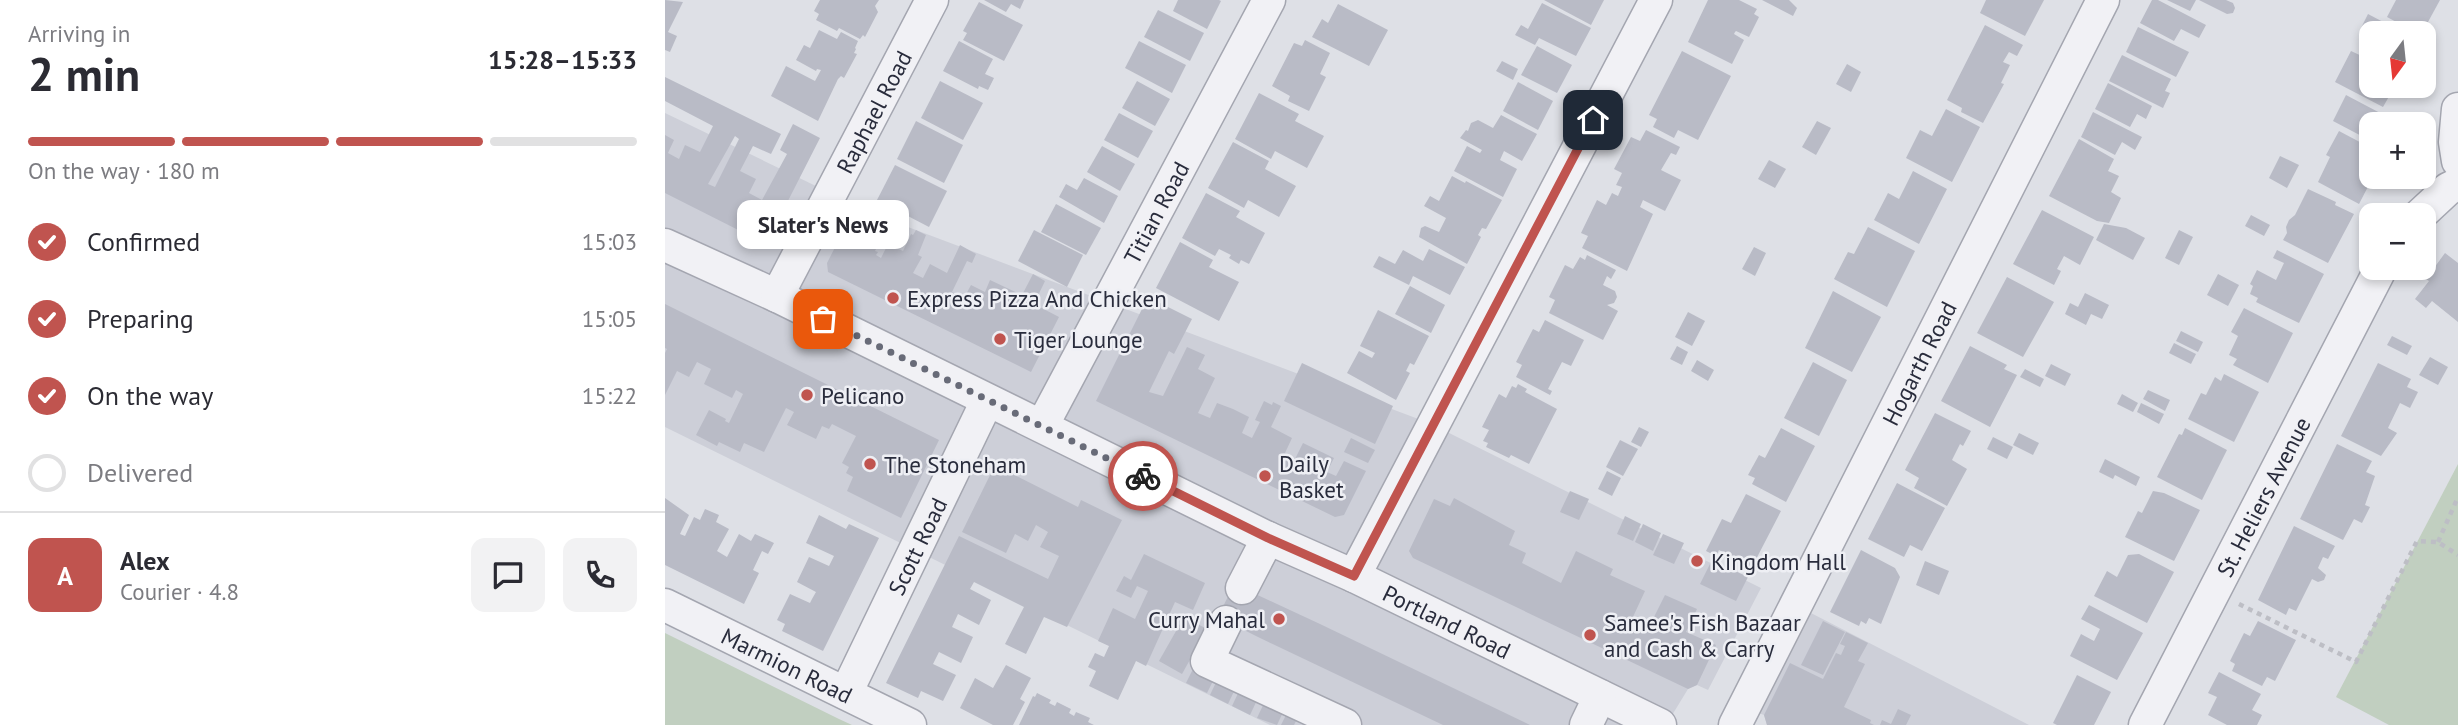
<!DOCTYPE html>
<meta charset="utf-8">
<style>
:root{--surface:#fff;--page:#f2f2f3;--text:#2b2b33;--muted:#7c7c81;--line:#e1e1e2;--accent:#c0544f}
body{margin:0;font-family:"PT Sans",sans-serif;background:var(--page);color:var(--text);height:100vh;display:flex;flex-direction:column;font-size:26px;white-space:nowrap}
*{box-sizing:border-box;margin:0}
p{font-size:23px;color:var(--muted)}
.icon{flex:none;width:38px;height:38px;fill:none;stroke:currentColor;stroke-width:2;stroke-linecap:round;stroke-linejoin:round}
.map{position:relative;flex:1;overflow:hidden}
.details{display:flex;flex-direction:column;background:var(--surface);width:665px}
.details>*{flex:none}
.needle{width:46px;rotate:195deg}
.buttons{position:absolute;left:1694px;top:21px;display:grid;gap:14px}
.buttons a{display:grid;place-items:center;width:77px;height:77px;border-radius:14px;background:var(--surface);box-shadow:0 4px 10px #0003;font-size:35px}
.pin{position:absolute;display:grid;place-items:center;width:60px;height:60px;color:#fff;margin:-30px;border-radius:14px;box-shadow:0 4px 10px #0006}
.courier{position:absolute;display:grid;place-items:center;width:70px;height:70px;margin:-35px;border:5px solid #c0544f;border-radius:50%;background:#fff;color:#222;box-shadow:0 2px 9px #0007}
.bubble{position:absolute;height:49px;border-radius:14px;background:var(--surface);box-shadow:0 4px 10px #0003;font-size:23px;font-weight:700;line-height:49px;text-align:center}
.summary em{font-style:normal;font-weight:700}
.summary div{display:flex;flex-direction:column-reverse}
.summary{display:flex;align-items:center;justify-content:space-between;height:119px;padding:0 28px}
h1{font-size:46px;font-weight:700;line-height:52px}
.bar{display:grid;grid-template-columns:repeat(4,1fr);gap:10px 7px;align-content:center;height:84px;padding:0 28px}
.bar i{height:9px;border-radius:5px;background:var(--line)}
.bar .on{background:var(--accent)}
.bar p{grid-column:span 4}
.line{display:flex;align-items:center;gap:18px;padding:0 28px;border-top:2px solid var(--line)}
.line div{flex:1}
.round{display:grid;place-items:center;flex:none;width:74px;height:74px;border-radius:14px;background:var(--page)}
ol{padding:0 28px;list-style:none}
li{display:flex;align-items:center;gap:21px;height:77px}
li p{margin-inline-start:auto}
li .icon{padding:7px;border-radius:50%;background:var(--accent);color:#fff;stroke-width:4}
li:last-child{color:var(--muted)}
li i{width:38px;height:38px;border:4px solid var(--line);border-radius:50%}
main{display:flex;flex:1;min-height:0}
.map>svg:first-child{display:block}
</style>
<main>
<section class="details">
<div class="summary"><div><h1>2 min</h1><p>Arriving in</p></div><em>15:28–15:33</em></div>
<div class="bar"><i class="on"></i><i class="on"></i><i class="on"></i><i></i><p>On the way · 180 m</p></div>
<ol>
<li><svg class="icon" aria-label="check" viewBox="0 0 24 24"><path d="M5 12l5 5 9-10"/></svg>Confirmed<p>15:03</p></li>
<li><svg class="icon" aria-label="check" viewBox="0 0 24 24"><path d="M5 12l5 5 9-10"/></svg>Preparing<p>15:05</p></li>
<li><svg class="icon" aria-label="check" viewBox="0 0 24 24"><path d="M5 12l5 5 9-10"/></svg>On the way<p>15:22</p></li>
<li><i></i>Delivered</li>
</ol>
<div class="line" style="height:126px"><b class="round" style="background:var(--accent);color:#fff">A</b><div><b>Alex</b><p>Courier · 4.8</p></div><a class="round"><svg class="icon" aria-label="chat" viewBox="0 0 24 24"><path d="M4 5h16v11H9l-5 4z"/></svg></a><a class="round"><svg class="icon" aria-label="phone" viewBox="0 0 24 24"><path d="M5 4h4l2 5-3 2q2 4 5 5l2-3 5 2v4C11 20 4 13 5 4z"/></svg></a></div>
</section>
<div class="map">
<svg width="1793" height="725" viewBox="0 0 1793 725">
<rect width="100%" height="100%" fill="#dee0e6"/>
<!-- built -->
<g fill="#cdcfd8">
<polygon points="0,113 211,215 764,423 1096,588 1043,690 1032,685 1023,689 1001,725 605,725 0,427"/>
<polygon points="1142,611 1364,725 1102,725 1099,715 1091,712"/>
</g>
<!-- green -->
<g fill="#c1cfc0">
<polygon points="1793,464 1793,725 1724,725 1671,697"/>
<polygon points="0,633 174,719 187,725 0,725"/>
</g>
<!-- building -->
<g fill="#b9bbc6" fill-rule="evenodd">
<polygon points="0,0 18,2 3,32 12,36 5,52 0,50"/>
<polygon points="155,0 214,0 210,6 213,12 200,37 198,35 195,39 174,28 172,31 151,20 154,14 149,11"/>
<polygon points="319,0 359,0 355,9 346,4 341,12"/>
<polygon points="513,0 554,0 556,1 542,29 508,11"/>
<polygon points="879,0 939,0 926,25"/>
<polygon points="1043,0 1074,0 1092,9 1089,14 1094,17 1084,37 1071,31 1070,32 1069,34 1079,40 1067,64 1023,42"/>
<polygon points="1097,0 1124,0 1132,8 1128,16"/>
<polygon points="1321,0 1379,0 1360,36 1315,13"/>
<polygon points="1487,0 1493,0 1541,25 1534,38 1516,29 1509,41 1475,23"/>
<polygon points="1502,0 1531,0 1525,11"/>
<polygon points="1534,0 1561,0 1568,3 1570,8 1568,13 1562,14"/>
<polygon points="1731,0 1775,0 1757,33 1752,33 1722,17"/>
<polygon points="314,2 358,25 339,61 298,40 302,33 298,31"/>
<polygon points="877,3 926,28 911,56 874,38 870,45 850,35 856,25 863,29"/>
<polygon points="673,4 723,30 704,66 647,37 657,19 663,23"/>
<polygon points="493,10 539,33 525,61 479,37"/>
<polygon points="1703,14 1739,33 1706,33 1696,28"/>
<polygon points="1320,25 1358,45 1352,56 1344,52 1338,62 1345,65 1336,83 1339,84 1318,123 1296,112 1297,108 1282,100"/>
<polygon points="1473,27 1524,52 1511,77 1461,52"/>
<polygon points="154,30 172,39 176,32 193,41 190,48 191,49 189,53 192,54 179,78 176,76 173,79 153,121 106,96 121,66 150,81 156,70 152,69 151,71 131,60 139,45 145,48"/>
<polygon points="640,40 665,53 655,74 661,77 644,111 623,101 625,96 607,86 629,43 637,46"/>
<polygon points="294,41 328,59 320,74 329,78 323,90 314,86 313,89 278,71"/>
<polygon points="474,41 521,65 507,93 460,68"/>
<polygon points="872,46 907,65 892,93 856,75"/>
<polygon points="1706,47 1706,86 1730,86 1718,107 1670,82 1686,51 1701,58"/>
<polygon points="1017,51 1066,76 1033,140 1013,130 1009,138 988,127 992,119 984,115"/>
<polygon points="1457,55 1506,79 1500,91 1505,93 1498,108 1444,81"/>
<polygon points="837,61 853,69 848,80 831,71"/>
<polygon points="1182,64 1196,72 1186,92 1171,84"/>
<path d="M0,77L116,134L106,154L88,146L75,171L91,179L84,193L97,200L122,154L115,150L128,124L155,138L101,244L0,193V135L9,140L3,153L14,159L20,145L35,152L48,126L0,101ZM70,136L74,139L50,187L43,184Z"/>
<polygon points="275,81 318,103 298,140 256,118"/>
<polygon points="472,81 505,99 490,126 457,108"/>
<polygon points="853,82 888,101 873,130 838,111"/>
<polygon points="1443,83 1487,106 1481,119 1472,114 1465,127 1430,109"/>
<polygon points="594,93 634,114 630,121 659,136 642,168 610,151 606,159 570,139"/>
<polygon points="1681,95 1736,124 1706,124 1706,141 1668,121"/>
<polygon points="1281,109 1315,127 1287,182 1241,158 1255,130 1267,136"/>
<polygon points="1428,112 1477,137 1470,150 1457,142 1450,155 1416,137"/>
<polygon points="454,113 488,131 473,158 439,140"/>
<polygon points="836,115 872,134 857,161 839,151 835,160 852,169 838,197 789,171 802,146 815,153 817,150 795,138 801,130 803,131 806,123 813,120 828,128"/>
<polygon points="251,121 298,145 279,183 232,159"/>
<polygon points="1152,121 1166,128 1151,155 1137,147"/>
<polygon points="981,130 1015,147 1011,155 1006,153 996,170 1016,180 1000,211 978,200 975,207 988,214 962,271 917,248 923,236 916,233 932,200 941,205 947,193 953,196 957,187 951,185 957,173 949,169 966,137 975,141"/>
<polygon points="1674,131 1706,148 1706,177 1708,177 1694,204 1653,182 1665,157 1661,155"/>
<polygon points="1414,139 1449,159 1443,171 1454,176 1446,192 1456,198 1444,223 1432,221 1384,196"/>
<polygon points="568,142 604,161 600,169 631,186 614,217 583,200 579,208 543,188"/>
<polygon points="437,146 470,164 455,191 422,172"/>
<polygon points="1615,156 1634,165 1622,188 1604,178"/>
<polygon points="1104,160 1121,169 1110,188 1093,179"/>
<polygon points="230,165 282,191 264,227 212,200"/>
<polygon points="1248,171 1282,189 1254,244 1209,220 1223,193 1234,199"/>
<polygon points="787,176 800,183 801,181 837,200 821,229 817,228 813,235 816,237 802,264 754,237 756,228 760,226 774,232 781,218 759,206 765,196 774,201"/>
<polygon points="419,178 453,196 439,223 394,197 401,184 412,190"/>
<polygon points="1643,189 1671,202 1670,205 1689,214 1663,263 1618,240 1622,233 1621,227 1624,220 1630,215"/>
<polygon points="541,193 575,211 571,217 600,233 584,264 576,260 574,264 564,258 566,255 554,249 550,256 517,238"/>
<polygon points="199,204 227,218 210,251 213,252 211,255 216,258 223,244 238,251 246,234 248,235 251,230 261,235 253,255 257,257 248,273 258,278 265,264 282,273 295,245 311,254 307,263 302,261 287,292 299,298 306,285 320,292 325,280 357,295 368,274 380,281 369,304 394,317 366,372 163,272 162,263 183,222 189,225"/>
<polygon points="391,204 436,228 421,255 376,232"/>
<polygon points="1377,210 1429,237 1415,265 1399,256 1392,269 1396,271 1389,285 1348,264"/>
<polygon points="1586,215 1605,225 1599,236 1580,226"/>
<polygon points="1439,224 1461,228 1480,238 1468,260 1431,240"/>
<polygon points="1203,227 1250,251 1222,307 1169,279 1183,252 1189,254"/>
<polygon points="369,230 418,255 402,287 353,261"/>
<polygon points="1514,230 1528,237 1514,265 1500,258"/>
<polygon points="515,242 548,260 544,267 574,282 554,321 491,288"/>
<polygon points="1089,247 1101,253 1090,276 1077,269"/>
<polygon points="764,249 800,267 785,295 748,276 744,285 708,267 714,256 730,264 738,250 758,261"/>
<polygon points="1612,250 1659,274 1634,323 1591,302 1593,298 1585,294 1588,286 1585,284 1592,270 1611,280 1619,263 1608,258"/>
<polygon points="1780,253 1793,263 1793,322 1767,301 1761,308 1750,299 1764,281 1761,279"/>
<polygon points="922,255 951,270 946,279 942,276 938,285 950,291 952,297 949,303 942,305 953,311 938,340 884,313 890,300 884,297 900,265 908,269 915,257 920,260"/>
<polygon points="1553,274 1574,285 1563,306 1542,295"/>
<polygon points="1342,277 1389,302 1358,357 1312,333"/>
<polygon points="745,286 780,305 766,333 730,314"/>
<polygon points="1168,291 1216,317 1187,372 1140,348"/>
<polygon points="1420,293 1444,305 1437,319 1426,314 1421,325 1400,314 1405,303 1413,307"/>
<polygon points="483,297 527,319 509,354 504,351 484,392 498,396 522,347 540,355 533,369 550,378 533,413 545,418 552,403 568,409 584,417 577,433 587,438 595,422 590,420 599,401 607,405 608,402 616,406 606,427 627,438 620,453 630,459 638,443 669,458 662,472 671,476 679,461 701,471 679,515 670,517 431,401"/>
<polygon points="0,304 274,440 236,518 182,491 188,477 181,473 184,467 177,463 191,436 167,424 164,429 157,426 151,439 122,425 129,412 121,408 99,452 79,443 75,452 54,442 52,446 31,435 44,410 61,419 60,421 64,423 78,394 71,390 67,398 39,384 46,369 32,362 24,377 12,371 0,395 0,353 2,349 0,348"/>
<polygon points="1579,308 1628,333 1603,383 1568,365 1572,359 1564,355 1573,336 1566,332"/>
<polygon points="713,310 764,336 749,365 745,363 741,371 745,373 731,400 682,373 694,351 707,358 710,353 695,346"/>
<polygon points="1023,312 1040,321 1027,346 1010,337"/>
<polygon points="880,320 919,340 906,366 897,362 883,389 887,391 885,395 851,377 857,365 851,362 868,329 874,332"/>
<polygon points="1516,331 1538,342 1533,352 1511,341"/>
<polygon points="1727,336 1747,346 1742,355 1722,345"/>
<polygon points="1509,343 1531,354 1526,364 1504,353"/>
<polygon points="1012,346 1023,352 1017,365 1005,359"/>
<polygon points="1305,346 1342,365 1339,369 1352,375 1325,427 1276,401"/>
<polygon points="1765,357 1783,367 1773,385 1754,375"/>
<polygon points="1032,360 1049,370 1043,381 1026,371"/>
<polygon points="1148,362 1182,380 1154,436 1119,418"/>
<polygon points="637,363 728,406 710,444 619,401"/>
<polygon points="1713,363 1746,379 1742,387 1753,392 1745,408 1735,403 1723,428 1732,433 1716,456 1676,436"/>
<polygon points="1386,364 1406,374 1400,386 1380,376"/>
<polygon points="1360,369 1379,379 1375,387 1355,377"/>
<polygon points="1559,374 1594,392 1569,442 1523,419 1536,393 1541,395 1550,377 1556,381"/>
<polygon points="853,384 862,389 860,392 892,409 864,464 846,455 844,458 821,447 823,443 818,441 824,430 817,427 834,394 841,398 847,386 851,388"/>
<polygon points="1483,390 1505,400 1500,411 1478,399"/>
<polygon points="1457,394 1473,403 1468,412 1452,404"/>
<polygon points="1476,403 1499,414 1494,424 1472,412"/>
<polygon points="1270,413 1306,431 1298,446 1295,444 1287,460 1302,469 1282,506 1249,488 1254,478 1240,470"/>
<polygon points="974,427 984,432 976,447 966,442"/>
<polygon points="1116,428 1150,446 1121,502 1087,484 1090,478 1083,475 1094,455 1100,458"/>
<polygon points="1520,428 1562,450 1537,500 1492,477 1514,434 1517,435"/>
<polygon points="1354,433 1374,443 1368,455 1348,445"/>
<polygon points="1328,437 1348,447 1342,459 1322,449"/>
<polygon points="686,438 710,450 703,463 679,452"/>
<polygon points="955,440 973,449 958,476 941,467"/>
<polygon points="1672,444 1707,461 1701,472 1710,476 1700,505 1705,507 1697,523 1689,519 1678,540 1635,519"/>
<polygon points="1440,459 1475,477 1471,486 1450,475 1448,479 1434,472"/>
<polygon points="330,465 413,507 416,500 457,520 402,627 379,617 361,654 340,644 359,607 309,582 305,589 326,600 314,625 293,614 287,627 308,637 296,663 274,652 268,664 291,675 278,701 256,691 253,698 221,683 294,536 383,579 394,556 375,547 383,532 371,525 363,541 350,534 341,553 297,532"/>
<polygon points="942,471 956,478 947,496 933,489"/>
<polygon points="1232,483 1280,508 1257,551 1245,545 1239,557 1203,539"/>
<polygon points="905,491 924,499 914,520 895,512"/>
<polygon points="1488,491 1499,493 1535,510 1509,561 1460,537 1473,511 1477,513"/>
<polygon points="1081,494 1116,511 1087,567 1054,550 1051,556 1041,551 1057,519 1066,523"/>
<polygon points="0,498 24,515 15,534 20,536 29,517 35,520 40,509 54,515 51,522 64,529 52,551 62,557 74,534 86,541 90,534 109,543 103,554 97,551 88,570 94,573 79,604 0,565"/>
<polygon points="789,498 850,531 844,545 861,553 857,563 896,583 911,551 948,569 945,575 980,591 967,619 984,627 1000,595 1032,609 1021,632 1051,645 1032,685 1023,689 748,558 744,551 769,499 785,506"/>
<polygon points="154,515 181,529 184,524 214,538 158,651 117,631 120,624 112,620 125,594 145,603 147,599 151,592 132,582 144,557 164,566 169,556 141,543"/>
<polygon points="960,516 976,524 968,541 952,534"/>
<polygon points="978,524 996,533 988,551 970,542"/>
<polygon points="1629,526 1670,546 1663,559 1658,557 1653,568 1661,575 1659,580 1653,582 1647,579 1631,611 1624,608 1621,615 1593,600"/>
<polygon points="998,534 1019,543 1009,564 988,555"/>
<polygon points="1196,550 1230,568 1235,577 1216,624 1204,618 1201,624 1196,621 1194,626 1165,612"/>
<polygon points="479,554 540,583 528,610 510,602 481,666 471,661 453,700 424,686 431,671 423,667 430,653 439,657 444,646 433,641 448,608 470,619 483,591 472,586 466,598 451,591 459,576 466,580"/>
<polygon points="1474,554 1509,572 1482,623 1429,596 1442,571 1452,577 1463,555"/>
<polygon points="1047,560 1083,577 1071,601 1035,584"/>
<polygon points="1260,561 1284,571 1274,595 1251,585"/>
<polygon points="569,584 655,624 865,725 778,725 593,637 553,617"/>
<polygon points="1424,605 1478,633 1452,680 1405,656 1416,634 1429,641 1435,629 1416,619"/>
<polygon points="519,617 542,629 517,674 494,661"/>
<polygon points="1158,621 1180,632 1158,675 1136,665"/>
<polygon points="1593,621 1631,640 1610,681 1602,677 1597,686 1567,671 1570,664 1565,661 1579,633 1585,636"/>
<polygon points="1181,632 1203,643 1193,661 1200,664 1179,707 1206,720 1205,723 1209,725 1102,725 1099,715 1125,663 1158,679 1171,653 1176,655 1180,646 1175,644"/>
<polygon points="341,665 366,678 355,699 360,702 348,725 328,725 295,708 310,678 328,688"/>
<polygon points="530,665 551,675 542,693 521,683"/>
<polygon points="1554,672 1596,694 1587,710 1597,715 1592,725 1562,725 1543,715 1552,697 1543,693"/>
<polygon points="1412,675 1446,692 1429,725 1392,725 1388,723"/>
<polygon points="554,676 572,685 563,704 545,695"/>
<polygon points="576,687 594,696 585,715 567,706"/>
<polygon points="372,693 386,700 384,703 390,706 392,702 406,709 404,713 409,716 411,712 425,718 423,722 429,725 354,725 368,696 370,697"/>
<polygon points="601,699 620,708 612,725 592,718"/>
<polygon points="624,709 634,715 629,725 616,725"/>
<polygon points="1233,709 1246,715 1241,725 1215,725 1217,720 1226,724"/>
</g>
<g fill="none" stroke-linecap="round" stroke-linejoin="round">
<defs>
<g id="minor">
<polyline points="1793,109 1790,142 1793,161"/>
<polyline points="1755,215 1783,189 1793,184"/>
<path id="s1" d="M0,245L112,296L603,538L689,576L995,725"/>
<path id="s2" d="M112,296L267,0"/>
<path id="s3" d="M377,426L604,0"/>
<polyline points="689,576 991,0"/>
<polyline points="577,588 603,538"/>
<path id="s4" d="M0,605L245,725"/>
<polyline points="561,622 542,661 680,725"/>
<path id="s5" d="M181,693L322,401"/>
<polyline points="921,725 935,696"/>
<path id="s6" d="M1070,725L1438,0"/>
<path id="s7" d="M1480,725L1716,268"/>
</g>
</defs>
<!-- minor casing -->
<use href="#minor" stroke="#a4a6b0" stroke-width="35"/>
<!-- path -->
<g stroke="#bdbec5" stroke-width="4.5" stroke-dasharray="5 5" stroke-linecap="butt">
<polyline points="1773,542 1793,497"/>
<polyline points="1574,604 1691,662 1752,541 1773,542 1793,555"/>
</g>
<!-- minor -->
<use href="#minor" stroke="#f1f1f5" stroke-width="32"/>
</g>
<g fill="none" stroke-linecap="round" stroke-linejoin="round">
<!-- done -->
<polyline stroke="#686b78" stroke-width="7" stroke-dasharray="0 12.6" points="158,319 478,476"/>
<!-- route -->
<polyline stroke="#c0544f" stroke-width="9" points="478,476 603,538 689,576 928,120"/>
</g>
<!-- markers -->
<g fill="#c0544f" stroke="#eeeff4" stroke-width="2.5">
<circle cx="228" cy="298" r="7"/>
<circle cx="335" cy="339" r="7"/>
<circle cx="142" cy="395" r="7"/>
<circle cx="205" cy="464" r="7"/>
<circle cx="600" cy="476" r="7"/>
<circle cx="1032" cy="561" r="7"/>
<circle cx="614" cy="619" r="7"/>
<circle cx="925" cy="635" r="7"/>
</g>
<g text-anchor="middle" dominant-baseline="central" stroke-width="5" stroke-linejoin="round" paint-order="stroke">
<!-- street labels -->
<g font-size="23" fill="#292c3c" stroke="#eeeff4">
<text stroke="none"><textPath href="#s2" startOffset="208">Raphael Road</textPath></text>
<text stroke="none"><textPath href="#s3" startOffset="242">Titian Road</textPath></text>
<text stroke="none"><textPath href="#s6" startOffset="406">Hogarth Road</textPath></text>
<text stroke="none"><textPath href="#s7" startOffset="257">St. Heliers Avenue</textPath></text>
<text stroke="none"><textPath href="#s5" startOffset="163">Scott Road</textPath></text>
<text stroke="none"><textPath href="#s1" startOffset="868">Portland Road</textPath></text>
<text stroke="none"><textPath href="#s4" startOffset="136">Marmion Road</textPath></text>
</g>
<!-- poi labels -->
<g font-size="23" fill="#292c3c" stroke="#eeeff4" text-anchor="start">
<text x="242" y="298">Express Pizza And Chicken</text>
<text x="349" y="339">Tiger Lounge</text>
<text x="156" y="395">Pelicano</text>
<text x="614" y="463">Daily<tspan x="614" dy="26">Basket</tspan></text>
<text x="219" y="464">The Stoneham</text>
<text x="1046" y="561">Kingdom Hall</text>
<text x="600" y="619" text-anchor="end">Curry Mahal</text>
<text x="939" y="622">Samee's Fish Bazaar<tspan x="939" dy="26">and Cash &amp; Carry</tspan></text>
</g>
</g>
</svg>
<div class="buttons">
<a><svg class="needle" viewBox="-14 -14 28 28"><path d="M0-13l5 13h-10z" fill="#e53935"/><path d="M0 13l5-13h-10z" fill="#7c7c81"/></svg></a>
<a>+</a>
<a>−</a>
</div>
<div class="pin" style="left:158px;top:319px;background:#ea580c"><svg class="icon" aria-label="bag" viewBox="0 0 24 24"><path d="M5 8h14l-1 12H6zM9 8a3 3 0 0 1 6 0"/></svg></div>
<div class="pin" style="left:928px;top:120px;background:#1f2937"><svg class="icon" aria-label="home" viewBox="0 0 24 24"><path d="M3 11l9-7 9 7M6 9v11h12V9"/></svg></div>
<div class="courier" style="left:478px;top:476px"><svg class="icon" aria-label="bike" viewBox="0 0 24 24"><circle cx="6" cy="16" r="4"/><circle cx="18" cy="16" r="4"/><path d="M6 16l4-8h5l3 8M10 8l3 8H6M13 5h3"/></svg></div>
<div class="bubble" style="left:72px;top:200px;width:172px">Slater's News</div>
</div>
</main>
